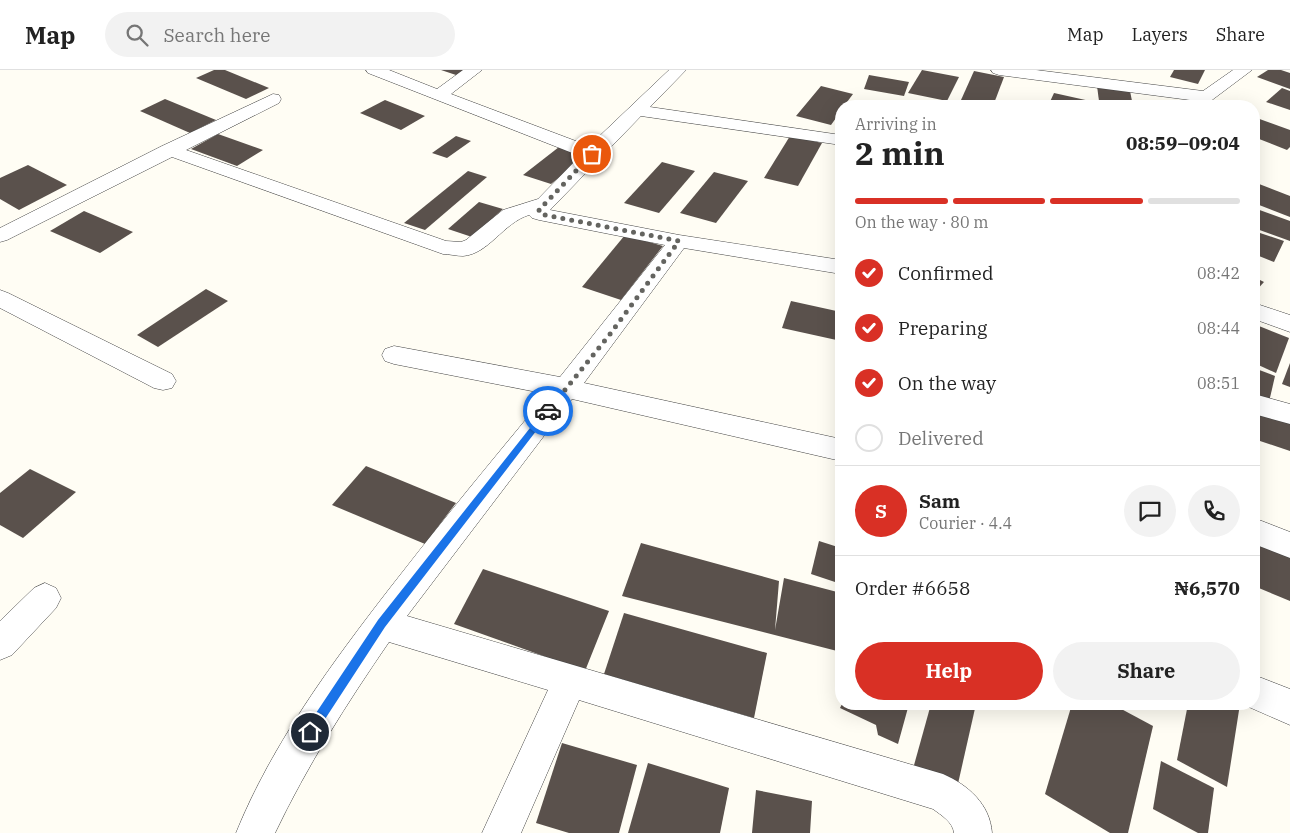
<!DOCTYPE html>
<meta charset="utf-8">
<style>
:root{--surface:#fff;--page:#f2f2f2;--text:#222;--muted:#767676;--line:#e0e0e0;--accent:#d93025}
body{margin:0;font-family:"IBM Plex Serif",serif;background:var(--page);color:var(--text);height:100vh;display:flex;flex-direction:column;font-size:19px;white-space:nowrap}
*{box-sizing:border-box;margin:0}
p{font-size:16px;color:var(--muted)}
.icon{flex:none;width:28px;height:28px;fill:none;stroke:currentColor;stroke-width:2;stroke-linecap:round;stroke-linejoin:round}
.map{position:relative;flex:1;overflow:hidden}
.side{position:absolute;left:835px;top:30px;width:425px;height:610px;display:flex;flex-direction:column;background:var(--surface);border-radius:20px;box-shadow:0 5px 20px #0002}
.side>*{flex:none}
.pin{position:absolute;display:grid;place-items:center;width:42px;height:42px;color:#fff;margin:-21px;border:2px solid #fff;border-radius:50%;box-shadow:0 1px 5px #0007}
.courier{position:absolute;display:grid;place-items:center;width:50px;height:50px;margin:-25px;border:4px solid #1a73e8;border-radius:50%;background:#fff;color:#222;box-shadow:0 1px 6px #0007}
.headline em{font-style:normal;font-weight:700}
.headline div{display:flex;flex-direction:column-reverse}
.headline{display:flex;align-items:center;justify-content:space-between;height:85px;padding:0 20px}
h1{font-size:32px;font-weight:700;line-height:38px}
.bar{display:grid;grid-template-columns:repeat(4,1fr);gap:8px 5px;align-content:center;height:60px;padding:0 20px}
.bar i{height:6px;border-radius:4px;background:var(--line)}
.bar .current{background:var(--accent)}
.bar p{grid-column:span 4}
.line{display:flex;align-items:center;gap:12px;padding:0 20px;border-top:1px solid var(--line)}
.line div{flex:1}
.round{display:grid;place-items:center;flex:none;width:52px;height:52px;border-radius:26px;background:var(--page)}
ol{padding:0 20px;list-style:none}
li{display:flex;align-items:center;gap:15px;height:55px}
li p{margin-inline-start:auto}
li .icon{padding:5px;border-radius:50%;background:var(--accent);color:#fff;stroke-width:4}
li:last-child{color:var(--muted)}
li i{width:28px;height:28px;border:2px solid var(--line);border-radius:50%}
.cta{display:flex;gap:10px;margin-top:auto;padding:10px 20px}
.cta a{flex:1;height:58px;border-radius:30px;background:var(--accent);color:#fff;font-size:20px;font-weight:700;line-height:58px;text-align:center}
.cta a+a{background:var(--page);color:var(--text)}
header{display:flex;align-items:center;gap:30px;box-sizing:border-box;height:70px;padding:0 25px;background:var(--surface);border-bottom:1px solid var(--line)}
header strong{font-size:24px}
nav{display:flex;gap:28px;margin-inline-start:auto;font-size:18px}
.search{width:350px;height:45px;background:var(--page);display:flex;align-items:center;gap:12px;box-sizing:border-box;padding:0 18px;border-radius:28px;color:var(--muted);font-size:19px}
.map>svg:first-child{display:block}
</style>
<header>
<strong>Map</strong>
<div class="search"><svg class="icon" aria-label="search" viewBox="0 0 24 24"><circle cx="10" cy="10" r="6"/><path d="M15 15l6 6"/></svg>Search here</div>
<nav><a>Map</a><a>Layers</a><a>Share</a></nav>
</header>
<div class="map">
<svg width="1290" height="763" viewBox="0 0 1290 763">
<rect width="100%" height="100%" fill="#fffdf4"/>
<!-- building -->
<g fill="#5a514c">
<polygon points="214,0 225,0 269,18 246,29 196,8"/>
<polygon points="441,0 467,0 459,6"/>
<polygon points="922,0 959,7 947,31 908,23"/>
<polygon points="1174,0 1205,0 1198,14 1170,7"/>
<polygon points="1268,0 1281,0 1290,3 1290,19 1257,7"/>
<polygon points="974,1 1004,7 993,36 961,30"/>
<polygon points="869,5 909,12 904,26 864,19"/>
<polygon points="821,16 853,24 844,36 841,36 841,41 831,55 796,46"/>
<polygon points="1097,16 1130,21 1133,36 1099,31"/>
<polygon points="1282,18 1290,21 1290,40 1266,32"/>
<polygon points="1054,23 1090,31 1088,36 1048,36"/>
<polygon points="165,29 216,50 190,63 140,41"/>
<polygon points="385,30 425,46 401,60 360,43"/>
<polygon points="1254,47 1290,60 1290,77 1287,80 1254,67"/>
<polygon points="218,64 263,80 237,96 191,79"/>
<polygon points="456,66 471,71 447,88 432,83"/>
<polygon points="790,66 822,73 798,116 764,108"/>
<polygon points="559,77 586,86 551,114 523,105"/>
<polygon points="662,92 695,101 659,143 624,133"/>
<polygon points="28,95 67,115 19,140 0,129 0,108"/>
<polygon points="468,101 487,107 425,160 404,153"/>
<polygon points="714,102 748,111 716,153 680,143"/>
<polygon points="1254,112 1290,126 1290,147 1254,133"/>
<polygon points="479,132 503,139 472,167 448,159"/>
<polygon points="1254,138 1290,151 1290,171 1254,158"/>
<polygon points="84,141 133,162 100,183 50,161"/>
<polygon points="1254,161 1284,171 1274,192 1254,184"/>
<polygon points="625,165 663,176 621,230 582,217"/>
<polygon points="1254,207 1264,212 1254,223"/>
<polygon points="206,219 228,231 158,277 137,265"/>
<polygon points="791,231 841,242 841,271 782,258"/>
<polygon points="1254,254 1289,268 1276,303 1254,293"/>
<polygon points="1290,293 1290,317 1282,314"/>
<polygon points="1254,298 1275,306 1269,332 1254,326"/>
<polygon points="1254,340 1290,352 1290,381 1254,369"/>
<polygon points="366,396 456,433 425,474 332,435"/>
<polygon points="30,399 76,422 23,468 0,455 0,423"/>
<polygon points="1254,469 1290,482 1290,531 1254,516"/>
<polygon points="819,471 841,478 841,514 811,504"/>
<polygon points="641,473 779,511 775,560 784,508 841,523 841,582 622,526"/>
<polygon points="483,499 609,541 585,601 454,554"/>
<polygon points="624,543 767,583 754,648 604,604"/>
<polygon points="842,634 909,634 898,674 878,665 876,655 840,638"/>
<polygon points="931,634 976,634 955,727 911,706"/>
<polygon points="1072,634 1112,634 1153,656 1128,763 1110,763 1045,724"/>
<polygon points="1188,634 1240,634 1227,717 1177,690"/>
<polygon points="562,673 637,695 619,763 569,763 536,753"/>
<polygon points="1161,691 1214,718 1208,763 1198,763 1153,739"/>
<polygon points="648,693 729,718 720,763 628,763"/>
<polygon points="756,720 812,731 810,763 752,763"/>
</g>
<g fill="none" stroke-linecap="round" stroke-linejoin="round">
<defs>
<g id="minor">
<path d="M366,0H389L437,19L463,0H482L451,24L589,76L669,0H686L650,37L841,65V75L641,46L550,140L679,165L841,190V204L684,178L584,313L841,369V391L572,329L407,546L943,704C968,715 990,734 992,763H954C953,752 941,745 933,739L579,630L521,763H482L548,620L389,572C347,633 307,696 275,763H236C272,674 332,593 390,518C441,452 494,388 547,324L394,294L385,291L382,285L385,279L394,276L560,307L665,175L539,150L532,148L529,145C503,153 489,184 463,186C457,186 449,184 443,184L172,87L7,170L0,172V158L162,76L273,24L279,25L281,29L279,33L186,80L446,171L461,172L466,170L503,140L538,129L580,86L368,3Z"/>
<polygon points="991,0 1036,0 1203,21 1233,0 1252,0 1204,36 1185,36 1190,30 999,5 993,3"/>
<polygon points="0,220 8,223 172,304 176,311 172,318 163,320 154,318 0,238"/>
<polygon points="1254,233 1290,245 1290,262 1254,249"/>
<polygon points="1254,324 1290,334 1290,354 1254,344"/>
<polygon points="1254,448 1290,462 1290,488 1254,474"/>
<polygon points="45,513 56,518 61,528 56,538 12,585 0,590 0,551 34,518"/>
<polygon points="1254,605 1290,619 1290,655 1242,634 1254,634"/>
</g>
</defs>
<!-- minor casing -->
<use href="#minor" stroke="#444" stroke-width="1"/>
<!-- minor -->
<use href="#minor" fill="#fff" fill-rule="evenodd"/>
</g>
<!-- route -->
<polygon fill="#1a73e8" points="548,338 551,341 550,343 385,557 314,666 310,667 306,666 305,662 306,658 378,550 545,339"/>
<g fill="none" stroke-linecap="round" stroke-linejoin="round">
<!-- done -->
<polyline stroke="#646460" stroke-width="5" stroke-dasharray="0 9" points="548,341 610,264 679,171 540,144 539,140 592,84"/>
</g>
</svg>
<div class="pin" style="left:592px;top:84px;background:#ea580c"><svg class="icon" aria-label="bag" viewBox="0 0 24 24"><path d="M5 8h14l-1 12H6zM9 8a3 3 0 0 1 6 0"/></svg></div>
<div class="pin" style="left:310px;top:662px;background:#1f2937"><svg class="icon" aria-label="home" viewBox="0 0 24 24"><path d="M3 11l9-7 9 7M6 9v11h12V9"/></svg></div>
<div class="courier" style="left:548px;top:341px"><svg class="icon" aria-label="car" viewBox="0 0 24 24"><path d="M5 17H2v-5l4-1 3-4h7l3 4 3 1v5h-3M9 17h6M6 11h13"/><circle cx="7" cy="17" r="2"/><circle cx="17" cy="17" r="2"/></svg></div>
<section class="side">
<div class="headline"><div><h1>2 min</h1><p>Arriving in</p></div><em>08:59–09:04</em></div>
<div class="bar"><i class="current"></i><i class="current"></i><i class="current"></i><i></i><p>On the way · 80 m</p></div>
<ol>
<li><svg class="icon" aria-label="check" viewBox="0 0 24 24"><path d="M5 12l5 5 9-10"/></svg>Confirmed<p>08:42</p></li>
<li><svg class="icon" aria-label="check" viewBox="0 0 24 24"><path d="M5 12l5 5 9-10"/></svg>Preparing<p>08:44</p></li>
<li><svg class="icon" aria-label="check" viewBox="0 0 24 24"><path d="M5 12l5 5 9-10"/></svg>On the way<p>08:51</p></li>
<li><i></i>Delivered</li>
</ol>
<div class="line" style="height:90px"><b class="round" style="background:var(--accent);color:#fff">S</b><div><b>Sam</b><p>Courier · 4.4</p></div><a class="round"><svg class="icon" aria-label="chat" viewBox="0 0 24 24"><path d="M4 5h16v11H9l-5 4z"/></svg></a><a class="round"><svg class="icon" aria-label="phone" viewBox="0 0 24 24"><path d="M5 4h4l2 5-3 2q2 4 5 5l2-3 5 2v4C11 20 4 13 5 4z"/></svg></a></div>
<div class="line" style="height:65px"><div>Order #6658</div><b>₦6,570</b></div>
<div class="cta"><a>Help</a><a>Share</a></div>
</section>
</div>
